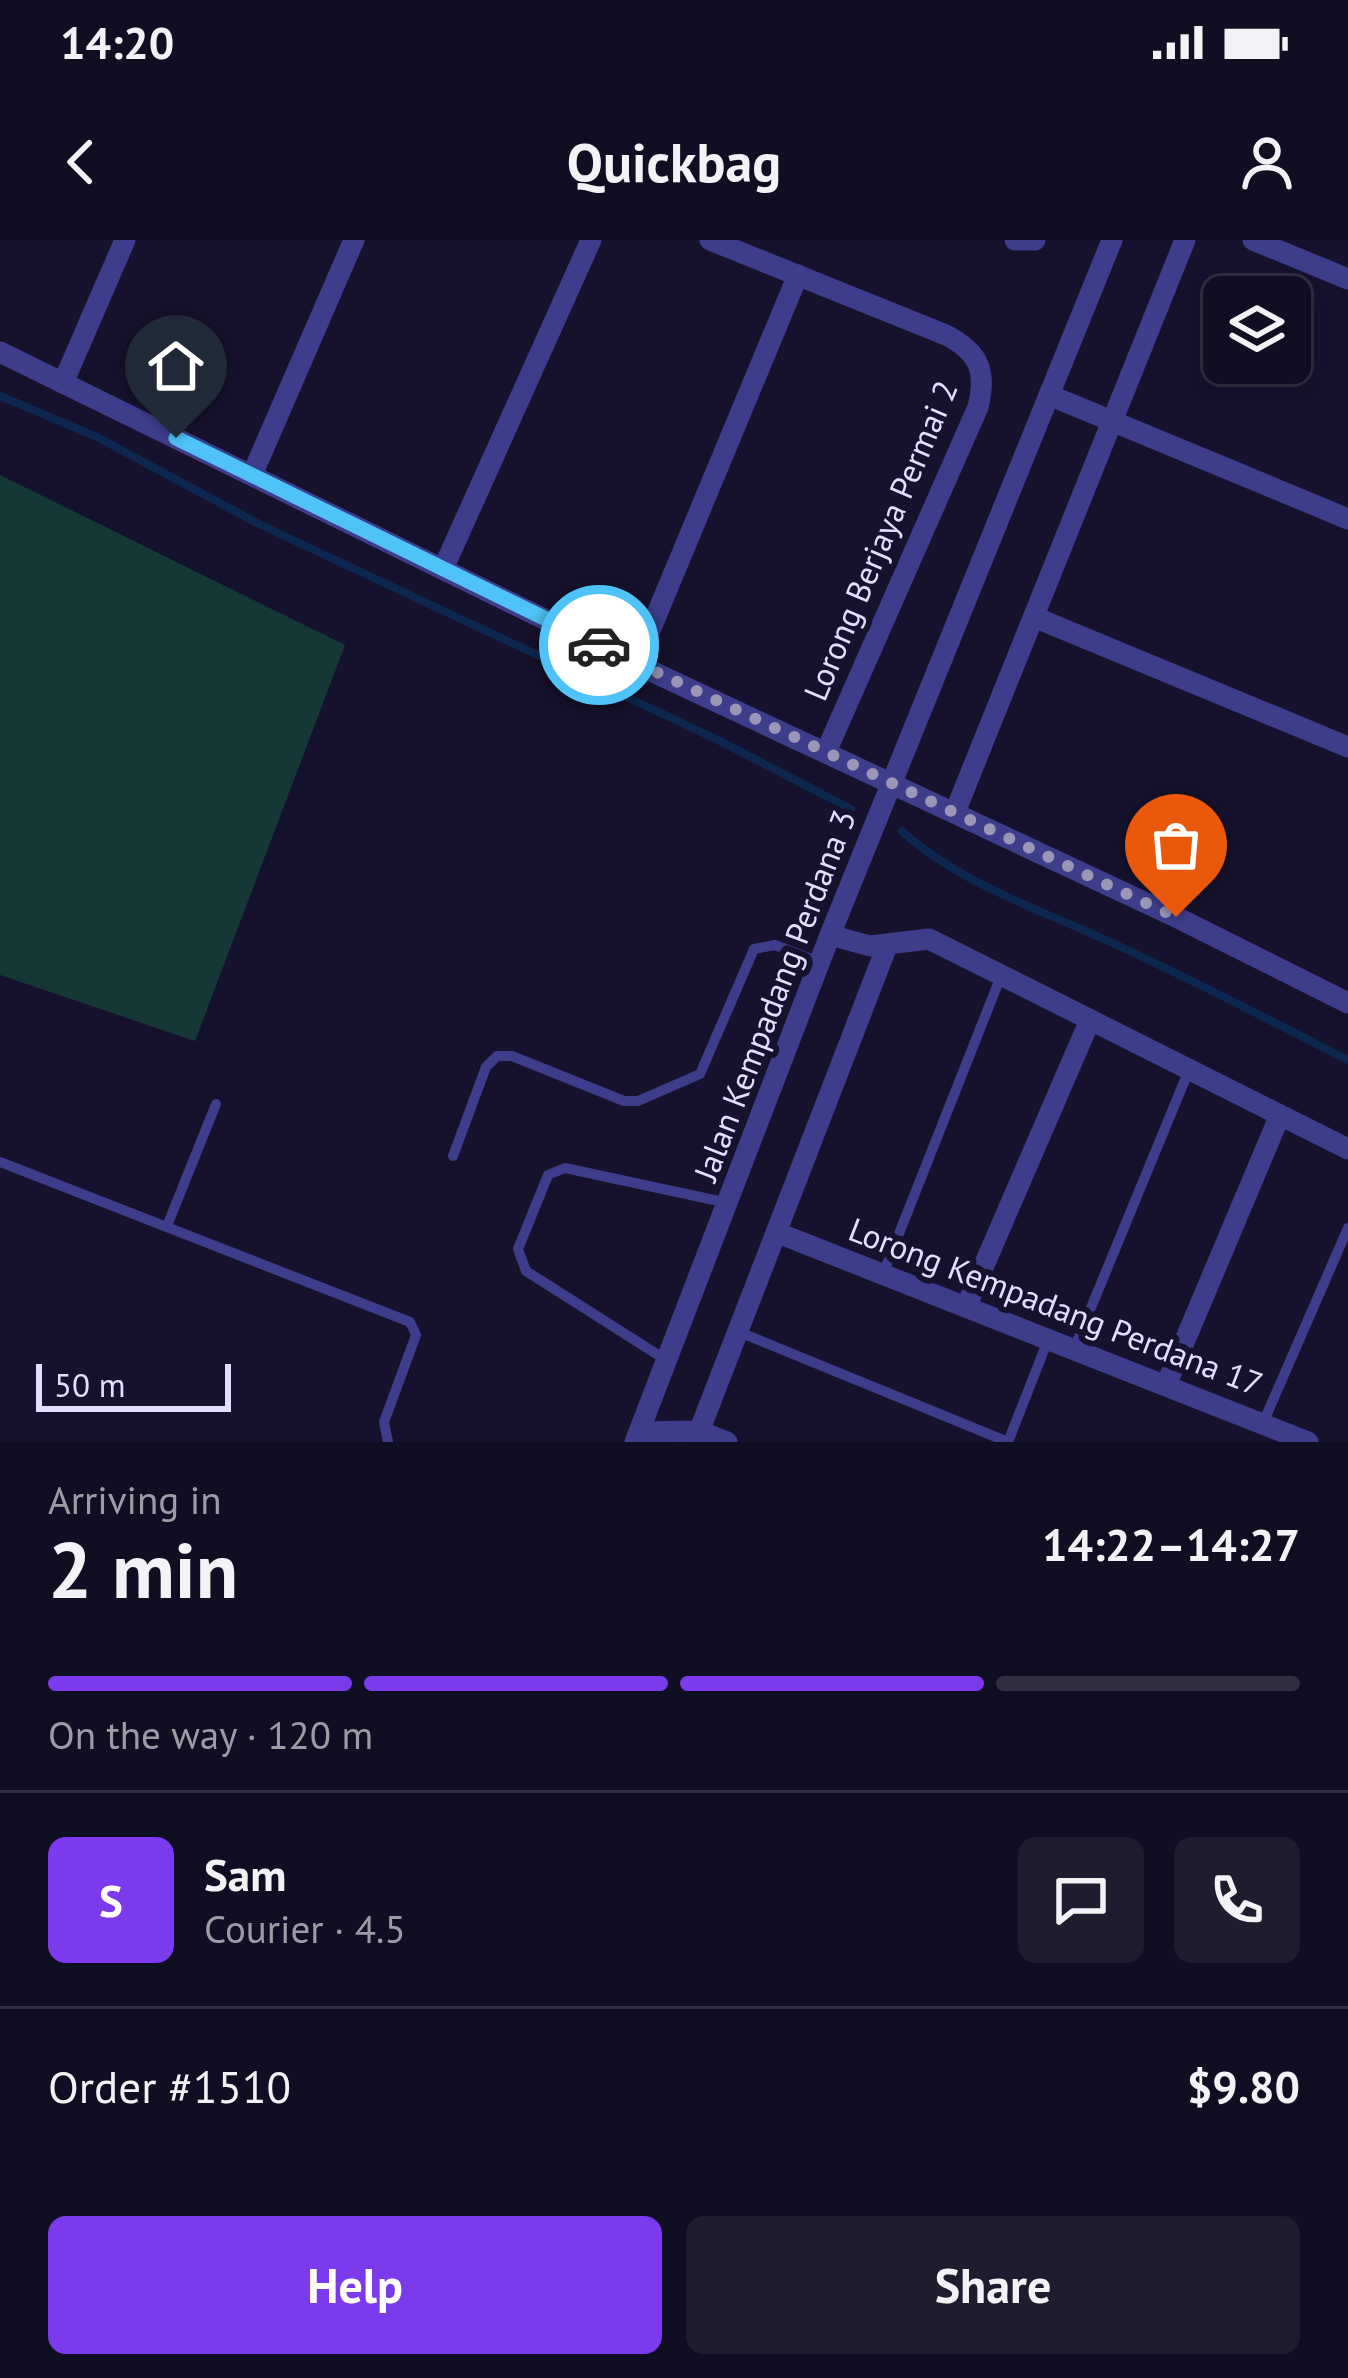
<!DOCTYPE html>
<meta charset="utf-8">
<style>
:root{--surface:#100e22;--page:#1e1c2f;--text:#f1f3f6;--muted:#9c9ca5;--line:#302e40;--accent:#7c3aed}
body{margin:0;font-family:"PT Sans",sans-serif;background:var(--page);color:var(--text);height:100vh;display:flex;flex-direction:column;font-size:45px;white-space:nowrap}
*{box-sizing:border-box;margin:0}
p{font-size:39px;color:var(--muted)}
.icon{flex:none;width:66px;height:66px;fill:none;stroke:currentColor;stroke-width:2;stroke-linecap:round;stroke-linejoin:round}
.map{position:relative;height:1202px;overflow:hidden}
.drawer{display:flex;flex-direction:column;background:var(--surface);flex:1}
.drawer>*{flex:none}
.buttons{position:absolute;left:1203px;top:36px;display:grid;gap:24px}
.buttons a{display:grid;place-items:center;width:108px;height:108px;border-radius:18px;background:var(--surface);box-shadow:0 6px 18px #0003,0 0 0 3px var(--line);font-size:60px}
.scale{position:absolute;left:36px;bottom:30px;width:195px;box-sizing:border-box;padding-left:12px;border:6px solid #e1deff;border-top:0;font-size:33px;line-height:42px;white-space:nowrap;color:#e1deff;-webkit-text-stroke:9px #16122d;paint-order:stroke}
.pin{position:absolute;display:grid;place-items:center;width:102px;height:102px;color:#fff;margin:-123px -51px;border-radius:50% 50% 50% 0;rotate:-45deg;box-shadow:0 0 12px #0007}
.pin .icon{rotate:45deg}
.courier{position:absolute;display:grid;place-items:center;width:120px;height:120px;margin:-60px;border:9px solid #4fc3f7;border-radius:50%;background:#fff;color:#222;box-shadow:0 3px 15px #0007}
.summary em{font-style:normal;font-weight:700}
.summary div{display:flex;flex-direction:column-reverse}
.summary{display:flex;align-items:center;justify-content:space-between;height:204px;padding:0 48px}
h1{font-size:78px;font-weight:700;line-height:90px}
.bar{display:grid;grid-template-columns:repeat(4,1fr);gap:18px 12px;align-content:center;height:144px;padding:0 48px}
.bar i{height:15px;border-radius:9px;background:var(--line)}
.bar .current{background:var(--accent)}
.bar p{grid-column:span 4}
.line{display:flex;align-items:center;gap:30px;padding:0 48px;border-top:3px solid var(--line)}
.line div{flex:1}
.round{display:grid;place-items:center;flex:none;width:126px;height:126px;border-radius:18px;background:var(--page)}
.primary-button{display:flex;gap:24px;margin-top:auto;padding:24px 48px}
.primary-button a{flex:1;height:138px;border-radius:18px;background:var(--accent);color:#fff;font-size:48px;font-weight:700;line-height:138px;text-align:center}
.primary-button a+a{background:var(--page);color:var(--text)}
.status{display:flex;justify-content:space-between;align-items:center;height:84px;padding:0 60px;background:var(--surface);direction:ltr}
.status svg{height:33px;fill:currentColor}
header{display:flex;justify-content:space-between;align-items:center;height:156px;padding:0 48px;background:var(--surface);font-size:54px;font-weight:700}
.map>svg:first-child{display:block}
</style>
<div class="status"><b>14:20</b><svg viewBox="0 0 49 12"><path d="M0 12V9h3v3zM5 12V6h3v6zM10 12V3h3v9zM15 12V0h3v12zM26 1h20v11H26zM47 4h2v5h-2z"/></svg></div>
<header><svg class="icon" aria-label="back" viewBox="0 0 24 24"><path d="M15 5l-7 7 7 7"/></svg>Quickbag<svg class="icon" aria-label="person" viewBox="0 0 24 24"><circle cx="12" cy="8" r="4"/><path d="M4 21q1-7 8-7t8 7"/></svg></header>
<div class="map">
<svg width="1348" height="1202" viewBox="0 0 1348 1202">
<rect width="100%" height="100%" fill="#16122d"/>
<!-- green -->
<polygon fill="#153735" points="0,235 345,405 195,801 0,735"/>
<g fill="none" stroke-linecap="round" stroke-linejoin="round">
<!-- stream -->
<g stroke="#0d2751" stroke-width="8">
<polyline points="0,156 97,197 259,284 718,500 851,569"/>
<path d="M902,591C962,646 1050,673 1123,708C1199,743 1273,782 1348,820"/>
</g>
<!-- service -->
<g stroke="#3e3d8c" stroke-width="10">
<polyline points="453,916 486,827 497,816 512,816 624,861 638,861 700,834 754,709 775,705 819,722"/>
<polyline points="0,922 410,1082 416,1095 384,1182 388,1202"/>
<polyline points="167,986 216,864"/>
<polyline points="883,1034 1001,736"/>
<polyline points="739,1092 1008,1202"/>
<polyline points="1074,1109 1189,830"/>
<polyline points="666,1120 526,1031 518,1009 548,935 565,928 728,963"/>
<polyline points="1263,1183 1348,988"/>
<polyline points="1008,1202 1048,1100"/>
</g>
<!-- minor -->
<g stroke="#3e3d8c" stroke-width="21">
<path d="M710,0L946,95C979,112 987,131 978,167L826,512"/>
<polyline points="1015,0 1035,0"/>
<polyline points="1253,0 1348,39"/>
<polyline points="0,112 636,424 1176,677 1348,763"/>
<polyline points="63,143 125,0"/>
<polyline points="1049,155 1348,279"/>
<polyline points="252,235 354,0"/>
<polyline points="443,329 591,0"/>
<polyline points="1034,377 1348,507"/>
<polyline points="636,424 798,35"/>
<polyline points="955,572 1185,0"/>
<polyline points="830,695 870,706 929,699 1348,909"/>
<polyline points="778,993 1308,1202"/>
<polyline points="966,1067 1090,780"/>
<polyline points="1167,1143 1280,875"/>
<polyline points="639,1192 699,1191 727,1202"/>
<polyline points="635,1202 830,695 1112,0"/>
<polyline points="695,1202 887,706"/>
</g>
</g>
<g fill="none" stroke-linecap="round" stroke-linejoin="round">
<!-- done -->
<polyline stroke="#9a97b6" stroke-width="12" stroke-dasharray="0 21.6" points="599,405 1176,677"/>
<!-- route -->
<polyline stroke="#4fc3f7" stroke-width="15" points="176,198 599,405"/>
</g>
<g text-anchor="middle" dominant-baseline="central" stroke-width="12" stroke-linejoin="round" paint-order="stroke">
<!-- street labels -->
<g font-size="33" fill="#e1deff" stroke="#16122d">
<text transform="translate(880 300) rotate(-67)">Lorong Berjaya Permai 2</text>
<text transform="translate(774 755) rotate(-69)">Jalan Kempadang Perdana 3</text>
<text transform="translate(1056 1066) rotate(21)">Lorong Kempadang Perdana 17</text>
</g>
</g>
</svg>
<div class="buttons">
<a><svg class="icon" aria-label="layers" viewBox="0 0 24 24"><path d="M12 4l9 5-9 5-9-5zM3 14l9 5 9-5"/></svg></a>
</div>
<div class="scale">50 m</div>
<div class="pin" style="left:1176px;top:677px;background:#ea580c"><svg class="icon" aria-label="bag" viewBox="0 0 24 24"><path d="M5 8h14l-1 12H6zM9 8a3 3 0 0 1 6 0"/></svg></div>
<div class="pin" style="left:176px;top:198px;background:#1f2937"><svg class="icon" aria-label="home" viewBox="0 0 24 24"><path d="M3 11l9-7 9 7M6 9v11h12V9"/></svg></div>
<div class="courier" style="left:599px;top:405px"><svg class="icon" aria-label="car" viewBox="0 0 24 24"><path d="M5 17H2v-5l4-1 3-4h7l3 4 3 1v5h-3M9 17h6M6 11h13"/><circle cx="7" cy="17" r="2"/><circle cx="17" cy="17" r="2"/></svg></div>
</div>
<section class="drawer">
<div class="summary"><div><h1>2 min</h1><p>Arriving in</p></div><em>14:22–14:27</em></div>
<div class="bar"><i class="current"></i><i class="current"></i><i class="current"></i><i></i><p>On the way · 120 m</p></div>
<div class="line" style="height:216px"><b class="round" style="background:var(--accent);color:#fff">S</b><div><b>Sam</b><p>Courier · 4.5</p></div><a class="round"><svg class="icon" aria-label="chat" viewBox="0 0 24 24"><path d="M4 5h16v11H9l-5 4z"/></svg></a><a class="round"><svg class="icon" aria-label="phone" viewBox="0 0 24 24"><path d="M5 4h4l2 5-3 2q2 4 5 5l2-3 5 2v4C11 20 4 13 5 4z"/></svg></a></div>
<div class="line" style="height:156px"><div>Order #1510</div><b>$9.80</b></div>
<div class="primary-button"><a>Help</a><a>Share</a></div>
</section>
